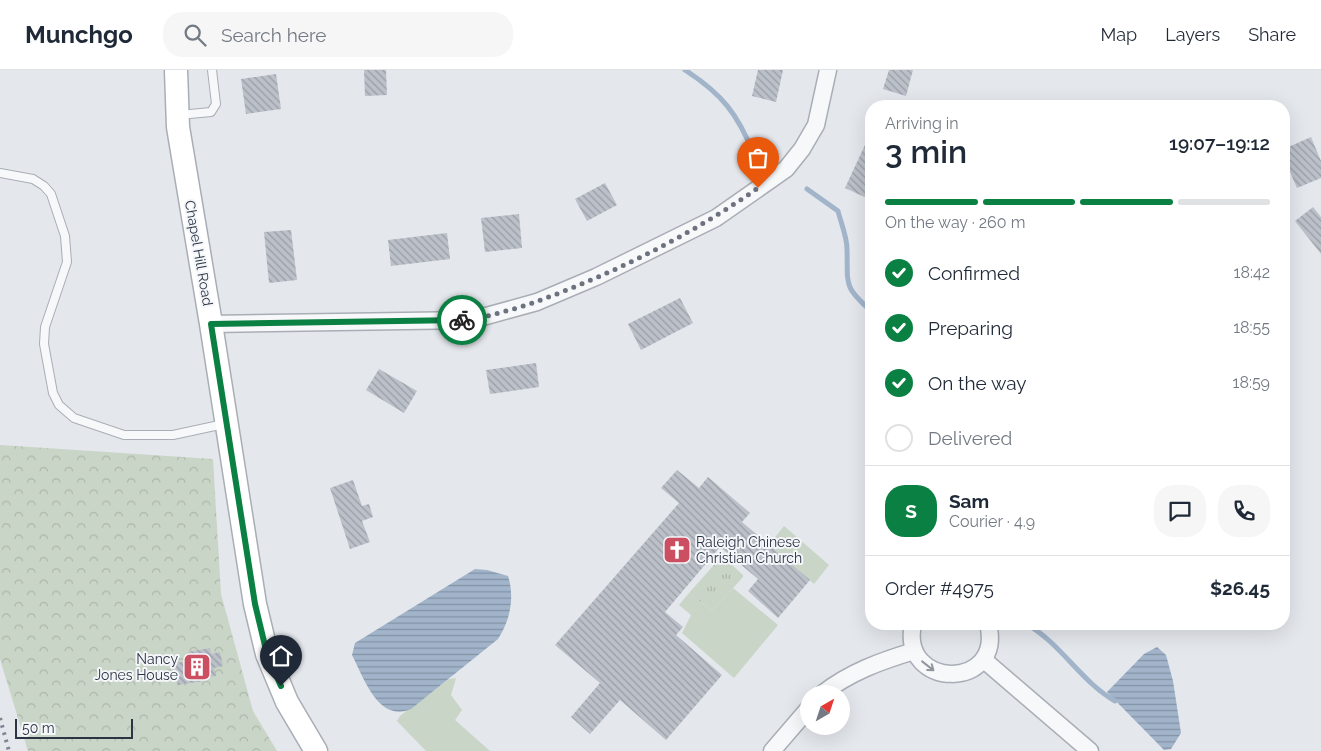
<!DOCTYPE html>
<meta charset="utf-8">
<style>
:root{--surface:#fff;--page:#f6f6f7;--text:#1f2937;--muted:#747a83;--line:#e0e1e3;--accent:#0b8043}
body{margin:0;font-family:Raleway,sans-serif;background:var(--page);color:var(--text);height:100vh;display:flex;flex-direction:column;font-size:19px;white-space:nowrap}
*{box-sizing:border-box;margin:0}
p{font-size:16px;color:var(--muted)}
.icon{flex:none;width:28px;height:28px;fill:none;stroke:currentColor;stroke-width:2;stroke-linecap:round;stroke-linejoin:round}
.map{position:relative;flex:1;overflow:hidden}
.drawer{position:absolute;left:865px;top:30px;width:425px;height:530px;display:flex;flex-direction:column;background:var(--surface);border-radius:20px;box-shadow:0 5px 20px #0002}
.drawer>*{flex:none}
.needle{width:32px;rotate:39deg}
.buttons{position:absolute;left:800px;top:615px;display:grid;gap:10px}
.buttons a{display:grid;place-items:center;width:50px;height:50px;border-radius:50%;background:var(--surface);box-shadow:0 5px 20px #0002;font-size:25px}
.scale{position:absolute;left:15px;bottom:12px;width:118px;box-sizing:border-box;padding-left:5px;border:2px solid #2c3444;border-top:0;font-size:14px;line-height:18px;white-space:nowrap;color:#2c3444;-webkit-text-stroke:4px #f4f6f9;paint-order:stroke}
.pin{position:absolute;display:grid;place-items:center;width:42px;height:42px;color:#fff;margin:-51px -21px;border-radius:50% 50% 50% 0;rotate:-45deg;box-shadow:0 0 5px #0007}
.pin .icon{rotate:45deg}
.courier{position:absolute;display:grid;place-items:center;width:50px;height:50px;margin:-25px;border:4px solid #0b8043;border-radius:50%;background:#fff;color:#222;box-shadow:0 1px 6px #0007}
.summary em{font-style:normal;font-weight:600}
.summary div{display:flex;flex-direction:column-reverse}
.summary{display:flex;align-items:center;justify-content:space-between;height:85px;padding:0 20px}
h1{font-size:32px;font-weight:600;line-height:38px}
.bar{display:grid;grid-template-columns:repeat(4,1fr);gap:8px 5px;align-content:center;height:60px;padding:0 20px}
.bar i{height:6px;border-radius:4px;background:var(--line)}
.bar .selected{background:var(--accent)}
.bar p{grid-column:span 4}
.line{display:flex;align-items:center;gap:12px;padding:0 20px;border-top:1px solid var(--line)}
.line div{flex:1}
.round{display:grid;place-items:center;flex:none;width:52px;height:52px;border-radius:20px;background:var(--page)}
ol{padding:0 20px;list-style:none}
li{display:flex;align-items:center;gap:15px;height:55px}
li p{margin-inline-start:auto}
li .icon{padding:5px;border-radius:50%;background:var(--accent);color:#fff;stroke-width:4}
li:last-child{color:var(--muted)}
li i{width:28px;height:28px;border:2px solid var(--line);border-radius:50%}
header{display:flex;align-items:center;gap:30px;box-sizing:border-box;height:70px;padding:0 25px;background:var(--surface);border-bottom:1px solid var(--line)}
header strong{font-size:24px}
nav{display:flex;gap:28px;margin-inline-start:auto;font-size:18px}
.search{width:350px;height:45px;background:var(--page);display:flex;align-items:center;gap:12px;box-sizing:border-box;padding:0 18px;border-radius:20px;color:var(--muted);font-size:19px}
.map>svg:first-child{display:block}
</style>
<header>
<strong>Munchgo</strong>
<div class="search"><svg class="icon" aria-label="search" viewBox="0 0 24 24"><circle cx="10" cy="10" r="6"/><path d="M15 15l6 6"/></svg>Search here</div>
<nav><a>Map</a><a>Layers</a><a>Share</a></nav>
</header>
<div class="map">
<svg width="1321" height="681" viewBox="0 0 1321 681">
<defs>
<pattern id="forest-crowns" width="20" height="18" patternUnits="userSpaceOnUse" patternTransform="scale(1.25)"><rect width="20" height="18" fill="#c9d5c6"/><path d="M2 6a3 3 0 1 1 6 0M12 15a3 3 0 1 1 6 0" fill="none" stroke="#adb7ab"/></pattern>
<pattern id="park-tufts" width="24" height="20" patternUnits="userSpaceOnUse" patternTransform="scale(1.25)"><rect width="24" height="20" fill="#c9d5c6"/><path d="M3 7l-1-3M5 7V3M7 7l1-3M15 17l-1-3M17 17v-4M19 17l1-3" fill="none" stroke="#adb7ab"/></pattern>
<pattern id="water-rules" width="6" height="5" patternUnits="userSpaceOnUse" patternTransform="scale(1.25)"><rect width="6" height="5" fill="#a1b4ca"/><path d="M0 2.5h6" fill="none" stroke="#8393a6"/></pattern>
<pattern id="building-back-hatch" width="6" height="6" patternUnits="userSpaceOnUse" patternTransform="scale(1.25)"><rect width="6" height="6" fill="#bcc0c9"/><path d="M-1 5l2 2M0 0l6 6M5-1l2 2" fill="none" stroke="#999da5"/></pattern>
</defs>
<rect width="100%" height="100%" fill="#e4e7ec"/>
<!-- green -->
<g fill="#c9d5c6">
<polygon points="784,456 829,495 814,514 769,475"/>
<polygon points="733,518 778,555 734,608 682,563 691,545 679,535 689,523 712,541"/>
<polygon points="456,608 451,625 462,640 455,650 490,681 426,681 397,651 400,646 449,609"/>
</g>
<!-- forest -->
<polygon fill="url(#forest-crowns)" points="0,375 213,389 221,524 253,641 277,681 28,681 0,589"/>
<!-- park -->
<polygon fill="url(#park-tufts)" points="722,486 743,505 743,507 712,541 689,523"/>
<!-- water -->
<g fill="url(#water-rules)">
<path d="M475,499L487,500L508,506C515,527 510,551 498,569L411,639C378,653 364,608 352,585L355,573Z"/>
<polygon points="1157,577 1166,585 1173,611 1181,663 1171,679 1164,680 1107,622 1144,584"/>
</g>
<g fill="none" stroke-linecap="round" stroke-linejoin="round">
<!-- stream -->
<g stroke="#a1b4ca" stroke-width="5">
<path d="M685,0C722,24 738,44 754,85L763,89"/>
<path d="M807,119L838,141C841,153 847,167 847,179C848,215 843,216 871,241"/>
<path d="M1026,554C1060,572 1081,612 1115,631"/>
</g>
</g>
<!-- building -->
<g fill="url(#building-back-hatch)">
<polygon points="364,0 386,0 387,25 365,26"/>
<polygon points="758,0 783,0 776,32 752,26"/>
<polygon points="889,0 913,0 906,26 883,19"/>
<polygon points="276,4 281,39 246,44 241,9"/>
<polygon points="871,62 871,130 845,118"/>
<polygon points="1311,67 1321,91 1321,108 1297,118 1284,88 1284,79"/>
<polygon points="605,113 617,135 587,151 575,129"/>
<polygon points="1313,137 1321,147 1321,184 1295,151"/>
<polygon points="519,144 522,178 485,182 481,148"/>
<polygon points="291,160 297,210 269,213 264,162"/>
<polygon points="447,163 450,189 391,196 388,170"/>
<polygon points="680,228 693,253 641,280 628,254"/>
<polygon points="536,293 539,317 490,324 486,300"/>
<polygon points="379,299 417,321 404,343 366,320"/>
<polygon points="677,400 699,418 708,407 750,443 742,452 810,510 778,548 748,521 758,509 720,477 665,542 683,557 676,565 722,605 666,670 620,630 590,664 571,647 600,613 555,575 679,433 661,418"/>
<polygon points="353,410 362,436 369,434 373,447 362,451 370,472 350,479 330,418"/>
<polygon points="210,578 211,584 220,582 223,596 214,598 216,606 202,608 203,611 178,615 175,593 189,591 188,582"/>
</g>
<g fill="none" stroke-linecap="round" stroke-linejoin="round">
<defs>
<g id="service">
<polyline points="179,45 211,42 216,34 212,0"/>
<polyline points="0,103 33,109 44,116 51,124 65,166 67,192 45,257 44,274 53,323 59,335 74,348 124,365 173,365 224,354"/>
</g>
<g id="minor">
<polyline points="211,254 472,250 537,232 596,207 716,148 786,99 802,79 816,55 828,0"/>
<path d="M913,554C899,620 1005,621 988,554"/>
<polyline points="984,590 1090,681"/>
<path d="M822,624C850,602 881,591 914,581"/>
<polyline points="772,681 809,638"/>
</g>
<polyline id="secondary" points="176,0 178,57 211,254 255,534 267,584 287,632 316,681"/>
</defs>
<!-- service casing -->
<use href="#service" stroke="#a9aeb6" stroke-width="10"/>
<!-- minor casing -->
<use href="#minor" stroke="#a9aeb6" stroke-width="19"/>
<!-- secondary casing -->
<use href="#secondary" stroke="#a9aeb6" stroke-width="25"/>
<!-- service -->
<use href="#service" stroke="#f7f8fa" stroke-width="8"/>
<!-- minor -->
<use href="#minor" stroke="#f7f8fa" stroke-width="16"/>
<!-- secondary -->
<use href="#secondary" stroke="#fff" stroke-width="22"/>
<!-- rail -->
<polyline stroke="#7e8695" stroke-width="4" stroke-dasharray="2.5 5" stroke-linecap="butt" points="0,648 9,681"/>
</g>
<!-- one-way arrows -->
<defs><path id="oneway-shaft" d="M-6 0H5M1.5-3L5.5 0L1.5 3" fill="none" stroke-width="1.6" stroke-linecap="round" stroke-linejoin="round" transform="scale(1.25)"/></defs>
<use stroke="#92969f" href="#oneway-shaft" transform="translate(928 596) rotate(38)"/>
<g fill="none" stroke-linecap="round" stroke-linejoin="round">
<!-- done -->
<path stroke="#6c737f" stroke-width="5" stroke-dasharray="0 9" d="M462,250H472C494,244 517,239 538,231C615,203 691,165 758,118"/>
<!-- route -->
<polyline stroke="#0b8043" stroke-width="6" points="281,616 267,584 255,534 211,254 462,250"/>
</g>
<!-- icons -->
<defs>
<symbol id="church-square" viewBox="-11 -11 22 22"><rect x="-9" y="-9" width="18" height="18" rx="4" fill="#cb4f60" stroke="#f4f6f9"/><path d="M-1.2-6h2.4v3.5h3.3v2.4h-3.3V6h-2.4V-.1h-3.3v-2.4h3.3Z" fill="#fff"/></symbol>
<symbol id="building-square" viewBox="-11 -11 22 22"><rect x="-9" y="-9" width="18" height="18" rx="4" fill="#cb4f60" stroke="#f4f6f9"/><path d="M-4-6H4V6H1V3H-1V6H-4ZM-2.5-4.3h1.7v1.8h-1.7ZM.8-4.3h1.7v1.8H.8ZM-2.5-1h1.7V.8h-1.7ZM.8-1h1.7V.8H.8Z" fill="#fff"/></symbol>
</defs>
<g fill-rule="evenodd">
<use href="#church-square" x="661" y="464" width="32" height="32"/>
<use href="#building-square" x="181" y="581" width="32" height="32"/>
</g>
<g text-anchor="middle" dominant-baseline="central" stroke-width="4" stroke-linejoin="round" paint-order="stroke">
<!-- street labels -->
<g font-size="14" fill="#2c3444" stroke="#f4f6f9">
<text transform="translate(199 183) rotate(80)">Chapel Hill Road</text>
</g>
<!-- poi labels -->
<g font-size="14" fill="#2c3444" stroke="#f4f6f9" text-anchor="start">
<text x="696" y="472">Raleigh Chinese<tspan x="696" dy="16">Christian Church</tspan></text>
<text x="178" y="589" text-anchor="end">Nancy<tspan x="178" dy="16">Jones House</tspan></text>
</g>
</g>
</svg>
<div class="buttons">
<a><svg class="needle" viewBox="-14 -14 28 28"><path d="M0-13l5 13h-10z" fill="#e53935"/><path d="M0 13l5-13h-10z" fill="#747a83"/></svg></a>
</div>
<div class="scale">50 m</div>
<div class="pin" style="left:758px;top:118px;background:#ea580c"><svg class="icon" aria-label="bag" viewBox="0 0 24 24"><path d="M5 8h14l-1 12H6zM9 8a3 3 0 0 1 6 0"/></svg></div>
<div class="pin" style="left:281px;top:616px;background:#1f2937"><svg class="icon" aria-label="home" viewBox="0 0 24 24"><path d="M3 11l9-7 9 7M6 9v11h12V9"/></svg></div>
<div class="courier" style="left:462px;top:250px"><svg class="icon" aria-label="bike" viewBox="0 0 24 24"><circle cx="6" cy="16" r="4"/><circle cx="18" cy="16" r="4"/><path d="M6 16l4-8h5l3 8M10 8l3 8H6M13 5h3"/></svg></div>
<section class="drawer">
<div class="summary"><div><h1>3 min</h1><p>Arriving in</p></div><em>19:07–19:12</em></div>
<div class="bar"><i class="selected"></i><i class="selected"></i><i class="selected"></i><i></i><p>On the way · 260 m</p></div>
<ol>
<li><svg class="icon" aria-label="check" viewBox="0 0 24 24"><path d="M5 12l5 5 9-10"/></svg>Confirmed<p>18:42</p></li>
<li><svg class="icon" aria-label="check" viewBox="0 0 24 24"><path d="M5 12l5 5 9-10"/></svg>Preparing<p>18:55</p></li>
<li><svg class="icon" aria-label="check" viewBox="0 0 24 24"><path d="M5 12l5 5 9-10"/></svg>On the way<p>18:59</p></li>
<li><i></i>Delivered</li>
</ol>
<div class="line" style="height:90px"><b class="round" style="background:var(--accent);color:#fff">S</b><div><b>Sam</b><p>Courier · 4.9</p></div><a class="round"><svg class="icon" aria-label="chat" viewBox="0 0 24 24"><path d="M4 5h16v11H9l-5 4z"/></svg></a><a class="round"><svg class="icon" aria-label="phone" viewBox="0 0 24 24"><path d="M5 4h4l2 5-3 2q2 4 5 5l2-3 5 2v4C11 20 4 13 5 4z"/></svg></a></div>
<div class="line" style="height:65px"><div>Order #4975</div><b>$26.45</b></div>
</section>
</div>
